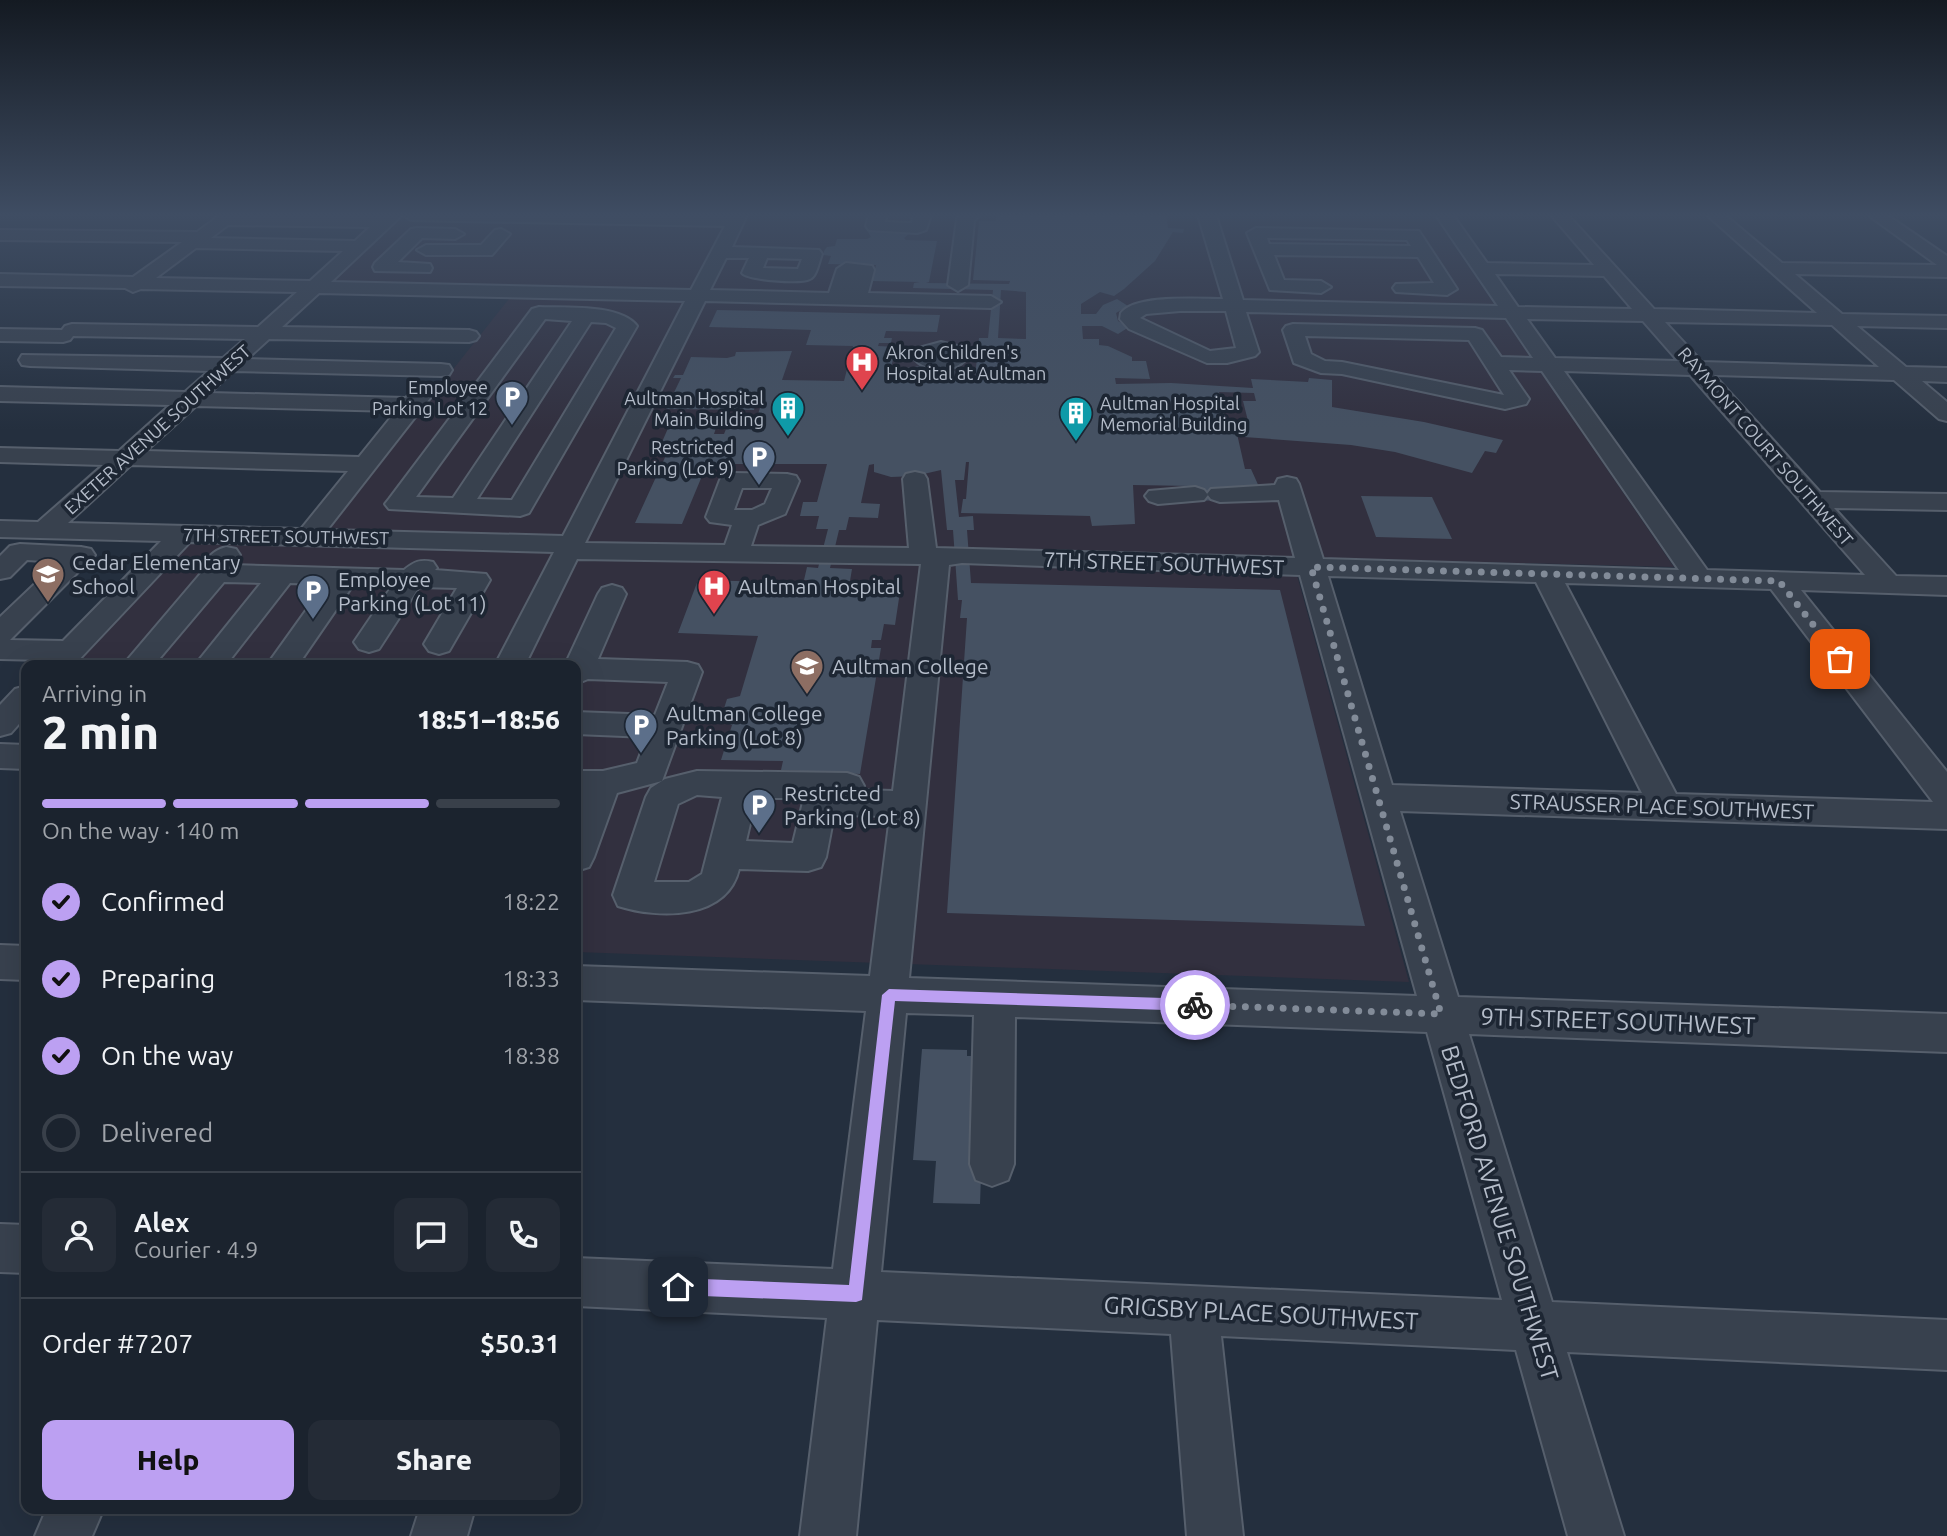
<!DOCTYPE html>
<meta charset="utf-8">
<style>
:root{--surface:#1b232e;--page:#242b36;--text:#f1f3f6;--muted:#a0a4aa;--line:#39404a;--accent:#bca0f2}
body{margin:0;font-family:Ubuntu,sans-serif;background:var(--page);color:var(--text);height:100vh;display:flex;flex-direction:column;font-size:26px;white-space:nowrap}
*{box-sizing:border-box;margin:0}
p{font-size:23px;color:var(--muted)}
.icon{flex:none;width:38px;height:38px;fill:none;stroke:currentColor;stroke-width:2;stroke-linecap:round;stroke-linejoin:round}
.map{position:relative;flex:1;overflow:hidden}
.side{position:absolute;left:21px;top:660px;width:560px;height:854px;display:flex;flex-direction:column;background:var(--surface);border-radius:14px;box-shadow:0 7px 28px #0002,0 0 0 2px var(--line)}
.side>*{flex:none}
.pin{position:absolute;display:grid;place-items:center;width:60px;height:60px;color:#fff;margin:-30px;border-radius:14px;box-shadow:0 4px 10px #0006}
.courier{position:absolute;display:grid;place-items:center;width:70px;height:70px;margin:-35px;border:5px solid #bca0f2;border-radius:50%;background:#fff;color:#222;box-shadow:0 2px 9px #0007}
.summary em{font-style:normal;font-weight:800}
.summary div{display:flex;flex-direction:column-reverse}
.summary{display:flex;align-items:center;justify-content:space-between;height:119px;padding:0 21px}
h1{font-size:46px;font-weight:800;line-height:52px}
.bar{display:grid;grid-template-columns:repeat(4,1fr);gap:10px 7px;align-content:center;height:84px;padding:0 21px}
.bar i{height:9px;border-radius:5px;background:var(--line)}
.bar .active{background:var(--accent)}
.bar p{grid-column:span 4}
.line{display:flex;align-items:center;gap:18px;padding:0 21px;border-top:2px solid var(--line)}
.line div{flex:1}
.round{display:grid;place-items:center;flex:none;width:74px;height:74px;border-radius:14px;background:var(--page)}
ol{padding:0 21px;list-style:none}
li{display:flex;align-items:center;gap:21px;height:77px}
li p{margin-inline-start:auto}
li .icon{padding:7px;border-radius:50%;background:var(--accent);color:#111;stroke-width:4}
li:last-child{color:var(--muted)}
li i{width:38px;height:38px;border:4px solid var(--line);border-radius:50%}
.cta{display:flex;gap:14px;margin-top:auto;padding:14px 21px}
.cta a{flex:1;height:80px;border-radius:14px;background:var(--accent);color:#111;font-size:28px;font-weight:800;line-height:80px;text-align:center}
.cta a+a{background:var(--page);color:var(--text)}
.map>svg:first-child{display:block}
</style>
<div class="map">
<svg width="1947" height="1536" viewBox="0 0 1947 1536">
<rect width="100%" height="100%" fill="#242f3e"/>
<!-- medical -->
<polygon fill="#32303f" points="534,215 1433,215 1674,567 1292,557 1409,982 576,952 576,665 74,665 188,543 313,546 520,285 333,281 400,219 528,221"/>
<!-- building -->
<g fill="#455162" fill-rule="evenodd">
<path d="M996,215H1166L1168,228L1184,229L1183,233L1173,232L1155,261L1124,289L1114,296L1100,292L1081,304V314H1096L1103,305L1117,299L1128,306L1116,313L1118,321L1129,327L1118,334L1102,326H1082L1083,339H1099V345L1108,346L1132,357V361H1146L1150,379L1115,378L1116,384L1171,383L1253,388L1251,379L1308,382L1309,378L1332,380V407L1424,422L1503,440L1496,453L1485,451L1472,473L1395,452L1351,445L1244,437L1241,426L1249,425L1243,401H1256L1254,393L1219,392L1227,425H1235L1245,469H1251L1260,489L1222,500L1197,501L1192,486L1133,485L1135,524L1092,526L1090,516L961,513L963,499H966L969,462H966L964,480H955L959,517L973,516L974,530H967L971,583L1280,590L1365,926L947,913L967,618H960L962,600H958L953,530H947L941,470L915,476L891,477L874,472V464L869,465L861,503L880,504L878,518L849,517L846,530H839L830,568L852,569L850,581H846L845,584L901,585L895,625L884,624L881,640H872L871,648H881L860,774L781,770L783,761L721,760L732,725L720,721L727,699L740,696L758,636L678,633L698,580L808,583V580H804L807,567L818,568L828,529H816L819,516H800L803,502H817L827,464H707L682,524L635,523L672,442H662L669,426L710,423L717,425L714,434H724L726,429H753L762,402H756L754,410L666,409L681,378H673L675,375H683L691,357L727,358L735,356L736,352L792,351L782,380L844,381L853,346L806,345L811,330L709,327L717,310L940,315L937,332L886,331L884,338H892L891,343H879L878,346L896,347L889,376H901L902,369L906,368L929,365L952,369L955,371L954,377H975L979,338H988L993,290L913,288L914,283L920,282L872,281L876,265L828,264L831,256L824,255V251L827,247L835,246L837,239H867L871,237L868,232L900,231L910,233L904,238L906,240L937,241L929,282L926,283L1009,284L1010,281L973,280L979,221H996ZM1001,290L1026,292V339L998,338Z"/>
<polygon points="1361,496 1432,497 1452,539 1376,537"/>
<polygon points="922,1049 967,1050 967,1056 985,1056 980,1204 933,1203 936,1161 913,1160"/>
</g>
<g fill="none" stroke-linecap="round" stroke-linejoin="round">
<defs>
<g id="minor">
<path d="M220,215H402L331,282L691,290L725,226L411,220L403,215H747L732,247L819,250L822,254C819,261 817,276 810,279C800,284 748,280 742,273L749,258H726L710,290L829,293L837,269L846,263L872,266L874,270L868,293L991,296L1001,302L991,308L705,301L585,543L725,545L732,525L710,522L706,517L720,480L723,475L732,473L787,474L796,476L799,481L785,514L758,525L751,546L909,548L903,479L906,474L915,472L924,474L927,479L936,548L1295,558L1279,500L1220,502L1211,499L1207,494L1211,489L1275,485L1278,479L1287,477L1296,479L1299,484L1323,559L1679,570L1542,371L1509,370L1529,399L1526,404L1505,409L1342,374L1321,373L1294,363L1283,330L1286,326L1293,324L1475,328L1482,330L1501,357L1533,358L1506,318L1246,312L1259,352L1255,356L1227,363H1207L1129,329L1120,319L1121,313C1135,294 1200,299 1223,299L1198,215H1216L1243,300L1498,306L1436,215H1453L1487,263L1594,265L1551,215H1568L1654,309L1817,313L1707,215H1725L1782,263L1937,265L1868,215H1887L1947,256V277L1795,274L1842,314L1947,316V328L1857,326L1906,367L1947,368V382L1922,381L1947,402V421L1939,419L1894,380L1714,375L1820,492L1947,494V510L1834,508L1896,576L1947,577V595L1801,590L1947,772V829L1400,811L1458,997L1947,1014V1052L1469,1034L1552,1302L1947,1320V1370L1567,1352L1624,1536H1568L1516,1350L1221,1336L1243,1536H1187L1171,1334L877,1320L856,1536H800L827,1318L576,1306V1258L833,1269L866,1011L576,1000V966L870,976L890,816L834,815L826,857L821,867L808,871L739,869C727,920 659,919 618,906L613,895L646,797L651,788L665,779L697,771L847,773L859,777L864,786L862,790L893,791L921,564L577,559L525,665H495L554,552L190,542L74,665H42L45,660L0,659V617L58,562L27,560L10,577L0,579V556L10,546L20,544L81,547L91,549L95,555L10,640L63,641L161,541L0,537V521L38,522L103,465L0,462V448L119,451L170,405L0,401V387L185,392L209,371L30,366L22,365L19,360L22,355L223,358L245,339L73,336L70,340L63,342L0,341V329L62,330L65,326L72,324L258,327L297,292L141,289L133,292L125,288L0,286V274L133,277L182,242L0,240V230L197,232ZM228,225L370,227L355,241L211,238ZM196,248L343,251L310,281L156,278ZM767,258L802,259L798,269L763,268ZM1495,274L1604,276L1632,309L1518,307ZM319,293L685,301L563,536L327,530L430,398L433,393L430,388H414L406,398L210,393L233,371L441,376L449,375L452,370L449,365L441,364L247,359L269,339L469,342L476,340L479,336L476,332L469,330L282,327ZM1180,311H1226L1236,348L1210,351L1140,318L1146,314ZM1527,319L1643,321L1678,361L1555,358ZM1665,322L1832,325L1879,367L1702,362ZM1305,336L1469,340L1504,395L1342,362L1325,361L1311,354ZM1564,371L1690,375L1865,575L1707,570ZM196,406L396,411L359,457L146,451ZM131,465L348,471L301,529L68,523ZM742,488H772L765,504L752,510H734ZM962,563L1300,575L1417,996L909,978L949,565ZM1328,576L1536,582L1642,793L1392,785ZM1565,583L1771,589L1933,802L1676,794ZM697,795L722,797L702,874L689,882H654L678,804ZM756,798H804L793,843L746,841ZM906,1013L974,1015L970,1164L976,1180L992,1186L1008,1180L1014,1164L1015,1017L1427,1032L1502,1300L881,1272Z"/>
<polygon points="869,215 887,215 885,222 912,223 913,215 931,215 926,230 917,233 869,230 866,226"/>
<polygon points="960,215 979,215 974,221 968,285 958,291 948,285 957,219"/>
<polygon points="417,228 455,229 464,234 455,239 422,238 398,262 430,264 432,268 430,272 375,271 373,267 375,263 411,229"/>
<path d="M1256,228L1419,231L1457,289L1447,295L1396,292L1393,288L1396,284L1434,283L1418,257L1274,255L1284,280L1321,281L1331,287L1321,293L1270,290L1247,233ZM1267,238L1407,240L1411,246L1269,244Z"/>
<polygon points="501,229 510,234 492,255 426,255 417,250 426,245 481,245 495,230"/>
<path d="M539,307C565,308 621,304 637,326L529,513L520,516L389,509L385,504L389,499L532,309ZM545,319L572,321L453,498L416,497ZM591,322L606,323L616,328L512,500L477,499Z"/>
<path d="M941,342L961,347L967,358C954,374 925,373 913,357L919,348Z"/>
<polygon points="1195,487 1204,490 1208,495 1204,500 1158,504 1149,501 1145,496 1149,491"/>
<path d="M226,547L236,549L240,555L232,565L404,570C414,562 420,559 433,562L437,568L435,570L486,574L490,580L449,651L439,654L429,651L424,644L457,588L419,587L379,649L369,652L359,649L354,642L392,586L353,585L298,665H267L325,584L290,583L226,665H195L261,583L224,582L154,665H123L202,572C203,559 215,550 226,547Z"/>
<polygon points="612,585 622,588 626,594 598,659 687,662 698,665 702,672 662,781 617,793 594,857 589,867 576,871 576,811 582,796 576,795 576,771 603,771 637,763 647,737 576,734 576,712 655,715 668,682 588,679 576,684 576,665 565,665 598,594 602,588"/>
<polygon points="26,686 26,716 11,733 0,736 0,705 15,689"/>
<polygon points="0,744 26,745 26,769 0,768"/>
<polygon points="0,945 26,946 26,980 0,979"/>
<polygon points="0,1224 26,1225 26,1273 0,1272"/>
<polygon points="47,1508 104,1508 92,1536 35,1536"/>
<polygon points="420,1508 475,1508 467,1536 411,1536"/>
</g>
</defs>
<!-- minor casing -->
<use href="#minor" stroke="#565f6c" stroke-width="4"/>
<!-- minor -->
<use href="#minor" fill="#38414e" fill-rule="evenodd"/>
</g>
<!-- sky -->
<linearGradient id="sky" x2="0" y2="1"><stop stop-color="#141a22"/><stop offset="0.5" stop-color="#3f4d63"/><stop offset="1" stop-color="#3f4d63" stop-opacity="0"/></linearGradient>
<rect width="1947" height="430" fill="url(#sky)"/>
<!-- route -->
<polygon fill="#bca0f2" points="889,989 1195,999 1202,1005 1195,1011 895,1001 862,1300 856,1302 678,1295 672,1292 669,1287 672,1281 678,1278 849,1285 882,995"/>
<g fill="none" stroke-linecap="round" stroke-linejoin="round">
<!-- done -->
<polyline stroke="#828b98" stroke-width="7" stroke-dasharray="0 12.6" points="1195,1005 1441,1014 1311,567 1779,581 1840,659"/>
</g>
<!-- icons -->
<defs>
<symbol id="hospital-pin" viewBox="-11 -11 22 30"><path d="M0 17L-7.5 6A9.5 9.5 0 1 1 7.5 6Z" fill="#e0444e" stroke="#1d2633"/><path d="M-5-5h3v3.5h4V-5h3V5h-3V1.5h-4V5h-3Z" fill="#fff"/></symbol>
<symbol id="parking-pin" viewBox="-11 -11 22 30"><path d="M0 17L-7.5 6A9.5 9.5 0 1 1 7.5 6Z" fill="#5c6f8a" stroke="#1d2633"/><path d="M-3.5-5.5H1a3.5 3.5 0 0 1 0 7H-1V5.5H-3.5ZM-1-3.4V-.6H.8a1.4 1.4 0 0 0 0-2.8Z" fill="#fff"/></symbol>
<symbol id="building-pin" viewBox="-11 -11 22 30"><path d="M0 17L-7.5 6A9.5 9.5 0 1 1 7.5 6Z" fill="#0f9aa8" stroke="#1d2633"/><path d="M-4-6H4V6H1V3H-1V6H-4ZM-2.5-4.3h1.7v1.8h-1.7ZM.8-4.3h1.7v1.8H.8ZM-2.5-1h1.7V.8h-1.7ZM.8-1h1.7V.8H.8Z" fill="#fff"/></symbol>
<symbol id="school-pin" viewBox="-11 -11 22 30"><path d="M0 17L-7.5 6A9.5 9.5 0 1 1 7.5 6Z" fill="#8d6e63" stroke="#1d2633"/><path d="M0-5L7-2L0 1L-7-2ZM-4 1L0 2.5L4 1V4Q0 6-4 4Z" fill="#fff"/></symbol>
</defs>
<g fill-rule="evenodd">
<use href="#hospital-pin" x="843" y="343" width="38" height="52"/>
<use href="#parking-pin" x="493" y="378" width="38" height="52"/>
<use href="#building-pin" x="769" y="389" width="38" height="52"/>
<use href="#building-pin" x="1057" y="394" width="38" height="52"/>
<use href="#parking-pin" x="740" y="438" width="38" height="52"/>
<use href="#school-pin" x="29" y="555" width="38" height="52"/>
<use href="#hospital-pin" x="695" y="567" width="38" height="52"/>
<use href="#parking-pin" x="294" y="572" width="38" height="52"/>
<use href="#school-pin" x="788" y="647" width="38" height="52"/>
<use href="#parking-pin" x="622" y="706" width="38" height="52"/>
<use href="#parking-pin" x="740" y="786" width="38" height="52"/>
</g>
<g text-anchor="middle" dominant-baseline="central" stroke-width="7" stroke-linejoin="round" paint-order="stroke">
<!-- far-poi labels -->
<g font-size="18" fill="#b4bcc9" stroke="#1d2633" text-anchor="end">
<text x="886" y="352" text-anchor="start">Akron Children's<tspan x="886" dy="21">Hospital at Aultman</tspan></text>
<text x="488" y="387">Employee<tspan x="488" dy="21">Parking Lot 12</tspan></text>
<text x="764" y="398">Aultman Hospital<tspan x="764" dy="21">Main Building</tspan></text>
<text x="1100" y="403" text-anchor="start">Aultman Hospital<tspan x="1100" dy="21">Memorial Building</tspan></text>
<text x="734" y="447">Restricted<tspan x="734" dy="21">Parking (Lot 9)</tspan></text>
</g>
<!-- far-street labels -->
<g font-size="18" fill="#b4bcc9" stroke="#1d2633">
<text transform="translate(157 429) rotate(-42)">EXETER AVENUE SOUTHWEST</text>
<text transform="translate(1766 446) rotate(49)">RAYMONT COURT SOUTHWEST</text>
<text transform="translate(286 536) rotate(1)">7TH STREET SOUTHWEST</text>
</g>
<!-- poi labels -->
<g font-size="21" fill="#b4bcc9" stroke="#1d2633" text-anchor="start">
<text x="72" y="562">Cedar Elementary<tspan x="72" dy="24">School</tspan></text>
<text x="338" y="579">Employee<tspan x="338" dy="24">Parking (Lot 11)</tspan></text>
<text x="738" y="586">Aultman Hospital</text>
<text x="832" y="666">Aultman College</text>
<text x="666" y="713">Aultman College<tspan x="666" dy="24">Parking (Lot 8)</tspan></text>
<text x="784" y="793">Restricted<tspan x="784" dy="24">Parking (Lot 8)</tspan></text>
</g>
<!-- street labels -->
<g font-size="21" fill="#b4bcc9" stroke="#1d2633">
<text transform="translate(1164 563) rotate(2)">7TH STREET SOUTHWEST</text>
<text transform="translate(1662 806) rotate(2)">STRAUSSER PLACE SOUTHWEST</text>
</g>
<!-- near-street labels -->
<g font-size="24" fill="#b4bcc9" stroke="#1d2633">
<text transform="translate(1618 1021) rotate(2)">9TH STREET SOUTHWEST</text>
<text transform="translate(1500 1213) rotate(73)">BEDFORD AVENUE SOUTHWEST</text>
<text transform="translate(1261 1313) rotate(3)">GRIGSBY PLACE SOUTHWEST</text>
</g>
</g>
</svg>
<div class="pin" style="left:1840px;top:659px;background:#ea580c"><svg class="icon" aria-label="bag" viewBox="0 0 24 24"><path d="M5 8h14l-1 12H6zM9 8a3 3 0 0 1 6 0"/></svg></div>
<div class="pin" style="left:678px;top:1287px;background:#1f2937"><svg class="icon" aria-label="home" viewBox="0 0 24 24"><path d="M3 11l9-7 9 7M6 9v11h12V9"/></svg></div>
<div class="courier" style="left:1195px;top:1005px"><svg class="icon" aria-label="bike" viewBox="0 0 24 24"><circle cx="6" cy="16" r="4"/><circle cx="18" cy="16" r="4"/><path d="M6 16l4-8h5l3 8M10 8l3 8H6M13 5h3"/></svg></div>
<section class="side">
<div class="summary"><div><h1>2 min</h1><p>Arriving in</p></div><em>18:51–18:56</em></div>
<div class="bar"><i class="active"></i><i class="active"></i><i class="active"></i><i></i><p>On the way · 140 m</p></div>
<ol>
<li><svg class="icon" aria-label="check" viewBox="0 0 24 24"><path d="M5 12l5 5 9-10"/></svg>Confirmed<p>18:22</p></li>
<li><svg class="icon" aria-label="check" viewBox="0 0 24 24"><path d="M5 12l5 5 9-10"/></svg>Preparing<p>18:33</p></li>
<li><svg class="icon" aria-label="check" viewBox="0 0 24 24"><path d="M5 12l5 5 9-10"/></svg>On the way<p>18:38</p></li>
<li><i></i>Delivered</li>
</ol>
<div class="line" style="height:126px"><a class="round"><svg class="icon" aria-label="person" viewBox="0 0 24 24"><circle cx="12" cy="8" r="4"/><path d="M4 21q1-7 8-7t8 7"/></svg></a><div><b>Alex</b><p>Courier · 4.9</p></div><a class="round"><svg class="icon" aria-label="chat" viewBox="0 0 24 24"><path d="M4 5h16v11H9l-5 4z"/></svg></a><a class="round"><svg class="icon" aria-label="phone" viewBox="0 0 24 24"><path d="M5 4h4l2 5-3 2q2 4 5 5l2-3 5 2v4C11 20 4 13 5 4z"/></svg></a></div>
<div class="line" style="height:91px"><div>Order #7207</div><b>$50.31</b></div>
<div class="cta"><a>Help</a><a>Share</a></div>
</section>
</div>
